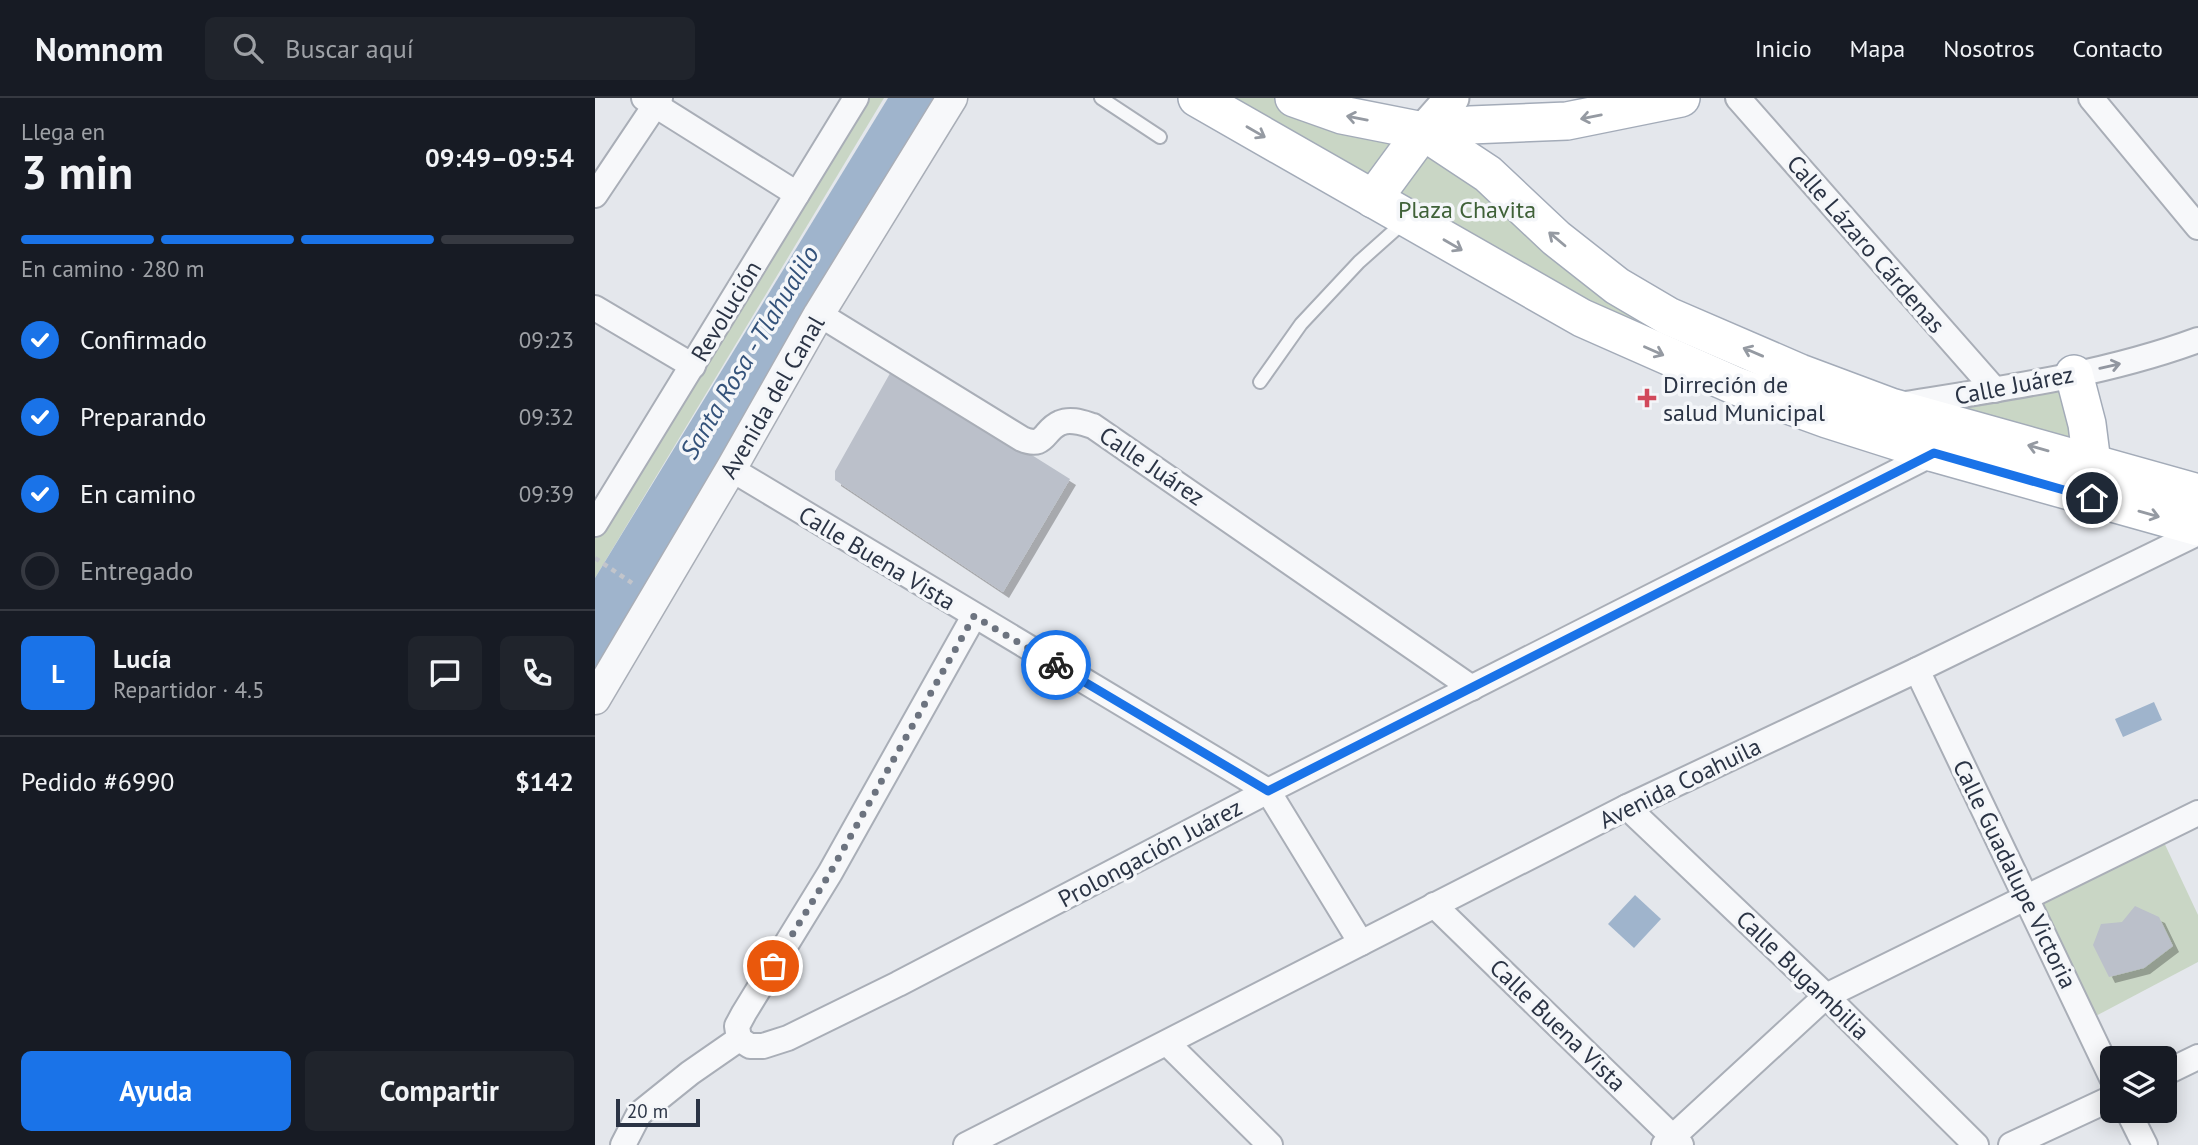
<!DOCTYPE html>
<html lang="es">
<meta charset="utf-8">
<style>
:root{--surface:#171b24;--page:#20242c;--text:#f1f3f6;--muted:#9ea1a6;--line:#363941;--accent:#1a73e8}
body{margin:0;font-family:"PT Sans",sans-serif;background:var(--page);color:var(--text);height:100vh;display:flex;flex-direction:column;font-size:26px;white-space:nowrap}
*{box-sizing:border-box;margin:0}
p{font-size:23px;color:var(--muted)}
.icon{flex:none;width:38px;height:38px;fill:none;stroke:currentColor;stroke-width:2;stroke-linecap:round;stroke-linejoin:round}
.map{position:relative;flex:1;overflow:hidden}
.panel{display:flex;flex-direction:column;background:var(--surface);width:595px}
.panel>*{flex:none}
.buttons{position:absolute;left:1505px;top:948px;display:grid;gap:14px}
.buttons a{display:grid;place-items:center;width:77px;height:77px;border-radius:10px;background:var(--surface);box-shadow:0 4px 18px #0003;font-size:35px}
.scale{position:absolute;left:21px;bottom:18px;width:84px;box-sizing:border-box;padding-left:7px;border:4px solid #2b3445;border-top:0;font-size:19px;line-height:24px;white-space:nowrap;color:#2b3445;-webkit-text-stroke:5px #f4f6f9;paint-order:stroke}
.pin{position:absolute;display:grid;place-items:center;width:60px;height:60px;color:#fff;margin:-30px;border:4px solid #fff;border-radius:50%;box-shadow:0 2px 7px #0007}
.courier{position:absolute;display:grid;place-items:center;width:70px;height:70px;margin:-35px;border:5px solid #1a73e8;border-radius:50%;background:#fff;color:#222;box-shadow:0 2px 9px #0007}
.overview em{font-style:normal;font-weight:700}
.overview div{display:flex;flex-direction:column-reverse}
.overview{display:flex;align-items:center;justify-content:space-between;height:119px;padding:0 21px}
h1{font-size:46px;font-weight:700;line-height:52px}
.bar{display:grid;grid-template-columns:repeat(4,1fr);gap:10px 7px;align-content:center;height:84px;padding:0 21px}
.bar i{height:9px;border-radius:5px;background:var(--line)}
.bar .active{background:var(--accent)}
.bar p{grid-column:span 4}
.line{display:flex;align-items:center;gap:18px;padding:0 21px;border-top:2px solid var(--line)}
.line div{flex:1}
.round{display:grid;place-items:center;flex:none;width:74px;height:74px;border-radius:10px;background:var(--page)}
ol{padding:0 21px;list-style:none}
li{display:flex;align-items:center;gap:21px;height:77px}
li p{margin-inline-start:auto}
li .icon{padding:7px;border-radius:50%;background:var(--accent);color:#fff;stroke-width:4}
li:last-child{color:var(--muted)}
li i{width:38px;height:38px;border:4px solid var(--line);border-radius:50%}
.button{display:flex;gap:14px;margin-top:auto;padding:14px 21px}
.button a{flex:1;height:80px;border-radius:10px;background:var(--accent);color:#fff;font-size:28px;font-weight:700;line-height:80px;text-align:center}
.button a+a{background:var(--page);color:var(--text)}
header{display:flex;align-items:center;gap:42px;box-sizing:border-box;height:98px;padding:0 35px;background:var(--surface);border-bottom:2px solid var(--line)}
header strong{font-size:33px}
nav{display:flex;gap:38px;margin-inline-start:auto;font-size:24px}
.search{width:490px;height:63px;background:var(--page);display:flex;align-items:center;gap:18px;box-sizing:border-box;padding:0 24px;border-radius:10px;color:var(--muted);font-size:26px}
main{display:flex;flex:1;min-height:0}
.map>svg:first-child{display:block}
</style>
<header>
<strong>Nomnom</strong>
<div class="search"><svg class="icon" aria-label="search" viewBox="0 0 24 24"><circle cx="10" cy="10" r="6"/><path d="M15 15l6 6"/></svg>Buscar aquí</div>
<nav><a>Inicio</a><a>Mapa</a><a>Nosotros</a><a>Contacto</a></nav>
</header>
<main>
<section class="panel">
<div class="overview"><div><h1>3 min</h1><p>Llega en</p></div><em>09:49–09:54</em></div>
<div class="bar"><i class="active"></i><i class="active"></i><i class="active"></i><i></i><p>En camino · 280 m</p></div>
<ol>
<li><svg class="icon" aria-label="check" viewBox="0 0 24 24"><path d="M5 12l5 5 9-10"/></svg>Confirmado<p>09:23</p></li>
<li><svg class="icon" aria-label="check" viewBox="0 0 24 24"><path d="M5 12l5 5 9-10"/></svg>Preparando<p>09:32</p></li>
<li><svg class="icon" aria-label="check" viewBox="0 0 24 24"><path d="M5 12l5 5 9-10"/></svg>En camino<p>09:39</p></li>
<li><i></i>Entregado</li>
</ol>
<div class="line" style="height:126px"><b class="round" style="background:var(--accent);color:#fff">L</b><div><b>Lucía</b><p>Repartidor · 4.5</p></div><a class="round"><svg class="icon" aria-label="chat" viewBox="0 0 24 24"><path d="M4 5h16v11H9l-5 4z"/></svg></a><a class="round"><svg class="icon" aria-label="phone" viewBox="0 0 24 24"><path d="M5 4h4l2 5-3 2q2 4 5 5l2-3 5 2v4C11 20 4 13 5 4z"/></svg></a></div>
<div class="line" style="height:91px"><div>Pedido #6990</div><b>$142</b></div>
<div class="button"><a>Ayuda</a><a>Compartir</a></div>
</section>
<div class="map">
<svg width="1603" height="1047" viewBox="0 0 1603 1047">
<defs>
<filter id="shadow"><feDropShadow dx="6" dy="6" stdDeviation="0" flood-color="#0004"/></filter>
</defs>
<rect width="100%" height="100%" fill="#e4e7ec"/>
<!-- green -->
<g fill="#c9d6c5">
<polygon points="261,0 289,0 0,480 0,422"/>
<polygon points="612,0 689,0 829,39 1059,225 1011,222"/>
<polygon points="1477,280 1492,367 1308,310"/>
<polygon points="1566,738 1603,817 1603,864 1497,920 1434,798"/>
</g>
<!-- water -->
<g fill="#9fb4cc">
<polygon points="293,0 340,0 0,580 0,480"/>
<polygon points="1559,604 1567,622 1528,639 1520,621"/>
<polygon points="1040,797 1066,821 1039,850 1013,826"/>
</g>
<!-- building -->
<g fill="#bbc0ca" filter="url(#shadow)">
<polygon points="298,270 475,381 408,494 240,382 240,373"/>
<polygon points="1540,808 1564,819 1578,848 1549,870 1514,879 1498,847 1506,826 1527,824"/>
</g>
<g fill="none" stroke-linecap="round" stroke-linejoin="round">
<defs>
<g id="service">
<polyline points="506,0 565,39"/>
<polyline points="665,284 706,226 764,164 810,123"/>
</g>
<g id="minor">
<polyline points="49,0 202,96"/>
<polyline points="1143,0 1400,292"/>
<polyline points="1496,0 1603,129"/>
<polyline points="0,97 65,0"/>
<polyline points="0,210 98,268"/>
<path d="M224,216L427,341C451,351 448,332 465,325C476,320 488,325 498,328L877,590"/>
<path d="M1304,307C1404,291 1508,277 1603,242"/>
<polyline points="136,371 673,693 766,845"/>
<polyline points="0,426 261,0"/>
<polyline points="1322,572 1517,980"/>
<polyline points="1032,709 1231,898 1381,1047"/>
<polyline points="839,807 1086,1047"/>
<polyline points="144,941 155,948 168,948 193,940 303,886 673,693 1339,355"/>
<polyline points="144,941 142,928 149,915 235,775 379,518"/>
<polyline points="572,945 675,1047"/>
<polyline points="1570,975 1603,959"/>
<polyline points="1533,1013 1550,1047"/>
<polyline points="28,1047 44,1016 95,975 144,941"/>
<polyline points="371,1047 1032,709 1322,572 1603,435"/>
<polyline points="1069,1047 1231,898 1603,715"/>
<polyline points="1416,1047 1517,1000"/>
</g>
<polyline id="tertiary" points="0,601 136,371 224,216 357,0"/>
<polyline id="secondary" points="828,33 857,0"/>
<g id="primary">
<polyline points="602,0 987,220 1141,288 1232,321 1339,355 1603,429"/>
<polyline points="699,0 747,17 828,33 893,76 961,140 1022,188 1073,218 1205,275 1296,309 1603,395"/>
<polyline points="828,33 875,27 972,23 1086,0"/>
<polyline points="778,101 828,33"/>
<polyline points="1479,276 1492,326 1497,365"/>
</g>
</defs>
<!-- service casing -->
<use href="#service" stroke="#a9aeb7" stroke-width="16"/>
<!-- minor casing -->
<use href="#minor" stroke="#a9aeb7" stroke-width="28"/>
<!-- tertiary casing -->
<use href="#tertiary" stroke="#a9aeb7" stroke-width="33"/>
<!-- secondary casing -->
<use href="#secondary" stroke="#a9aeb7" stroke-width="37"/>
<!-- primary casing -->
<use href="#primary" stroke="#a3abb8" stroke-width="40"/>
<!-- path -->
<polyline stroke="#c2c5cb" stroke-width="4.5" stroke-dasharray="5 5" stroke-linecap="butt" points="0,460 37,485"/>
<!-- service -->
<use href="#service" stroke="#f7f8fa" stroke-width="12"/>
<!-- minor -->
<use href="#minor" stroke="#f7f8fa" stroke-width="24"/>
<!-- tertiary -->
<use href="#tertiary" stroke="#f7f8fa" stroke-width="30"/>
<!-- secondary -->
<use href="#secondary" stroke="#fff" stroke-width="33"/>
<!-- primary -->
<use href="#primary" stroke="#fff" stroke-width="37"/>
</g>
<!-- one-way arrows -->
<defs><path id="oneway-shaft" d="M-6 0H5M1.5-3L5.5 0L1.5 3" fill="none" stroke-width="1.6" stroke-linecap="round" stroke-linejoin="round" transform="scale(1.75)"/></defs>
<g stroke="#959aa2">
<use href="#oneway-shaft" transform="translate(996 19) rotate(169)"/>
<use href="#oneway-shaft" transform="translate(762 20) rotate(-169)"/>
<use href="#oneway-shaft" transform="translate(661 34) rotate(30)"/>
<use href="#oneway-shaft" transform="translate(962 141) rotate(-140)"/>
<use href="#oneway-shaft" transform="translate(858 147) rotate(30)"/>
<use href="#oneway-shaft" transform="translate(1059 253) rotate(24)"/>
<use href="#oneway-shaft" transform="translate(1158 254) rotate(-157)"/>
<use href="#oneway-shaft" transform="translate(1443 350) rotate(-164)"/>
<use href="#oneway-shaft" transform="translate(1554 416) rotate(16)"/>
</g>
<use stroke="#9196a0" href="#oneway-shaft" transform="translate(1515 268) rotate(-13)"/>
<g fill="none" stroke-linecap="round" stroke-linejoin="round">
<!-- done -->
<polyline stroke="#6c737f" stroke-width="7" stroke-dasharray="0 12.6" points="178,868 235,775 379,518 461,567"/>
<!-- route -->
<polyline stroke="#1a73e8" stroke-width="9" points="461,567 673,693 1339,355 1497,400"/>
</g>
<!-- markers -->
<path fill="#d1495b" stroke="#f4f6f9" stroke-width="2.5" d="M1048.5 289.5h7v7h7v7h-7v7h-7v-7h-7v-7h7z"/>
<g text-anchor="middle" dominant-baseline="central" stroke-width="7" stroke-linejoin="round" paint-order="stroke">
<!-- park labels -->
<g font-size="24" fill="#3f6138" stroke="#f4f6f9">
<text x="872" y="111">Plaza Chavita</text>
</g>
<!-- street labels -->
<g font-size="24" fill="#2b3445" stroke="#f4f6f9">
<text transform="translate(1271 146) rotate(49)">Calle Lázaro Cárdenas</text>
<text transform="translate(131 213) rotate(-59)">Revolución</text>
<text transform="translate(1419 287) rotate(-11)">Calle Juárez</text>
<text transform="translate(177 299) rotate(-60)">Avenida del Canal</text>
<text transform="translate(557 368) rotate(34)">Calle Juárez</text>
<text transform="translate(282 460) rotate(31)">Calle Buena Vista</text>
<text transform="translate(1085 685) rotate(-26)">Avenida Coahuila</text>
<text transform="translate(555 755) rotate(-28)">Prolongación Juárez</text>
<text transform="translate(1420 776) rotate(64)">Calle Guadalupe Victoria</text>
<text transform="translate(1208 877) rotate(44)">Calle Bugambilia</text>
<text transform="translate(963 927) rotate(44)">Calle Buena Vista</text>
</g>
<!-- poi labels -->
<g font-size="24" fill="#2b3445" stroke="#f4f6f9" text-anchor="start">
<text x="1068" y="286">Dirreción de<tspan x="1068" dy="28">salud Municipal</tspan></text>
</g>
<!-- water labels -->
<g font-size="26" font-style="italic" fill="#34527a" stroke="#f4f6f9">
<text transform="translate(154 254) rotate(-59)">Santa Rosa - Tlahualilo</text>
</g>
</g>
</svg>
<div class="buttons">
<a><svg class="icon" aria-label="layers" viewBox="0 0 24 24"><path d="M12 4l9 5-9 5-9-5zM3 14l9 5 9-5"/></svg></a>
</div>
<div class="scale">20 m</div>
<div class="pin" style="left:178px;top:868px;background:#ea580c"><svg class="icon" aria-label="bag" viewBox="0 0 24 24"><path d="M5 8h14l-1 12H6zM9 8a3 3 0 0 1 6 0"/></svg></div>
<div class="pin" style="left:1497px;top:400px;background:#1f2937"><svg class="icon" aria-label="home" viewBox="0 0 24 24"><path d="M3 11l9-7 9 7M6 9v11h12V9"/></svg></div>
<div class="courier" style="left:461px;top:567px"><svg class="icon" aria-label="bike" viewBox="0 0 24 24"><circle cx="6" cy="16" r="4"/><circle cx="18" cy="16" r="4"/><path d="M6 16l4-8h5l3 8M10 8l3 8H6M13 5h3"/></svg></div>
</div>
</main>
